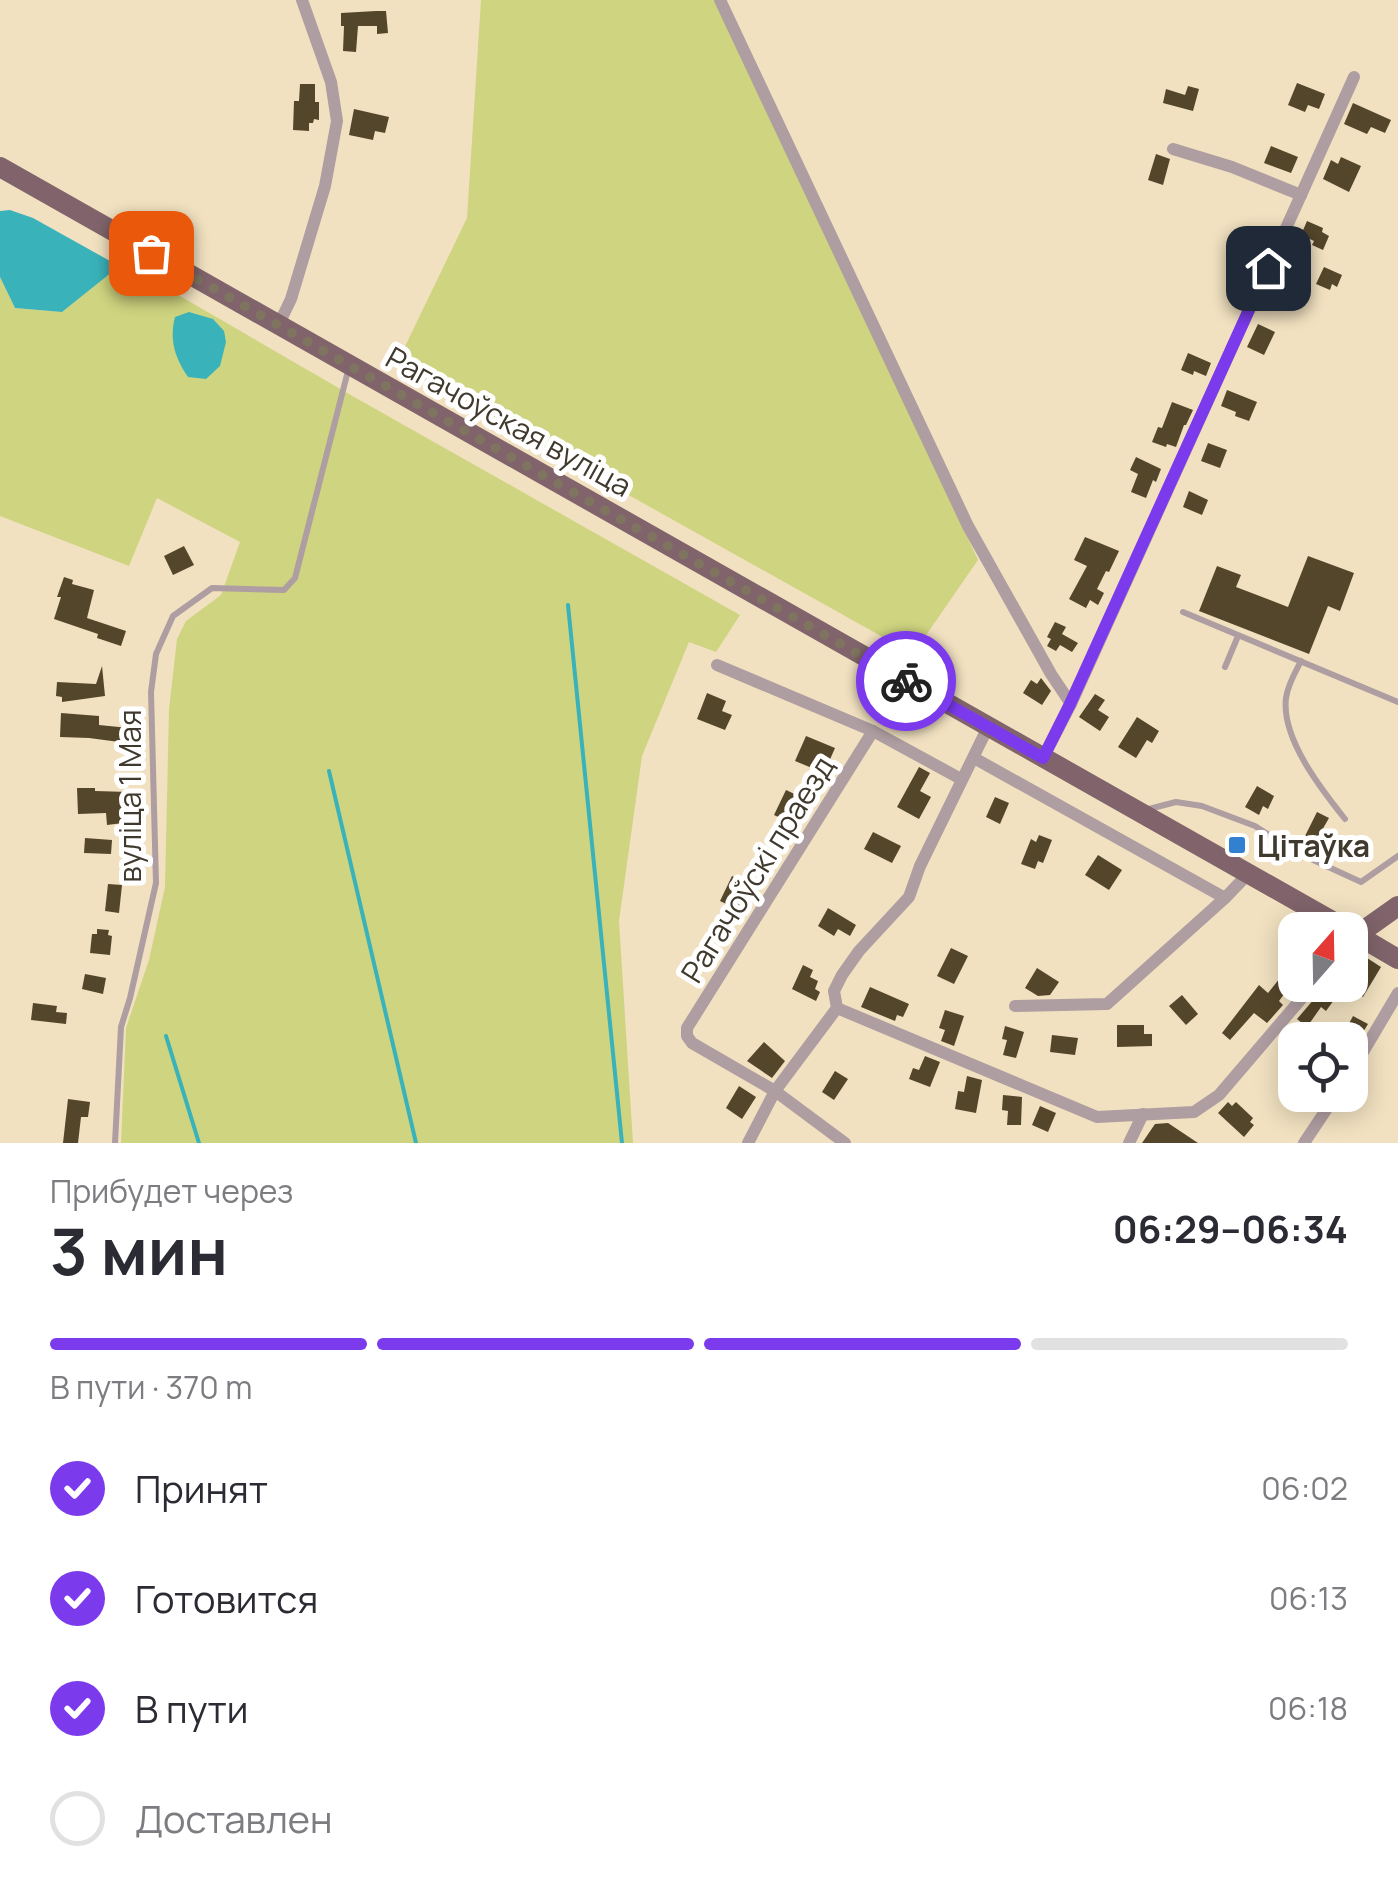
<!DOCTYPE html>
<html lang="ru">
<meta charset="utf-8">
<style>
:root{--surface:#fff;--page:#f7f7f7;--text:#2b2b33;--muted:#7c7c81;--line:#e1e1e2;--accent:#7c3aed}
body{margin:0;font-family:Manrope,sans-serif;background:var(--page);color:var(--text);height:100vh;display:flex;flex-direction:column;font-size:38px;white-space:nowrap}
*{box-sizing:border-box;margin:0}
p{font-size:32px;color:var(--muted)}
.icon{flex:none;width:55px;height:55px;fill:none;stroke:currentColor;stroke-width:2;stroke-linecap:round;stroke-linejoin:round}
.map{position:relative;height:1143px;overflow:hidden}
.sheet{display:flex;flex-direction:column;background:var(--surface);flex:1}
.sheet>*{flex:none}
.needle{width:65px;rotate:20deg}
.buttons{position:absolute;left:1278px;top:912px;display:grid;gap:20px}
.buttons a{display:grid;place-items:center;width:90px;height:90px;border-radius:20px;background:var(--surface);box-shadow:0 5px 25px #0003;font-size:50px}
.pin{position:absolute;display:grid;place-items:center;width:85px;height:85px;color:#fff;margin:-42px;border-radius:20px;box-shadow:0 5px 15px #0006}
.courier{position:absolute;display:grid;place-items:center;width:100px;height:100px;margin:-50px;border:8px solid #7c3aed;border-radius:50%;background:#fff;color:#222;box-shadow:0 2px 12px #0007}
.overview em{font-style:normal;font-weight:700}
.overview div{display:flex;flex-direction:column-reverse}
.overview{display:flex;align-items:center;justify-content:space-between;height:170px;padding:0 50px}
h1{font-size:65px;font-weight:700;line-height:75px}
.bar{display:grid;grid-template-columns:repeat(4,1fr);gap:15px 10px;align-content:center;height:120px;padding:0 50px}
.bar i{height:12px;border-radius:8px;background:var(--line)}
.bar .on{background:var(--accent)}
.bar p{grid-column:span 4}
ol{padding:0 50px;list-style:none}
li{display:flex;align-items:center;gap:30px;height:110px}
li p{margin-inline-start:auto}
li .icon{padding:10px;border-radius:50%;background:var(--accent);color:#fff;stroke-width:4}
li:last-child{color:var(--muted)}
li i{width:55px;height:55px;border:5px solid var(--line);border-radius:50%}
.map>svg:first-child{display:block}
</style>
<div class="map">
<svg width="1398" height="1143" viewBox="0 0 1398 1143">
<rect width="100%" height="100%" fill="#f1e1c0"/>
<!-- green -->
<g fill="#cfd480">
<polygon points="481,0 718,0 781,130 978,560 913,654 396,365 467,218"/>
<polygon points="123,263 349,394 740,615 716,652 689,642 642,756 619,921 633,1143 121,1143 126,1028 149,960 165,887 169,709 177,639 186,621 221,595 240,542 157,498 129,566 0,516 0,277 15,308 62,312"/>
</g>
<!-- water -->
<g fill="#3ab2b9">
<polygon points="10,210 33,218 110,261 112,272 62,312 15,308 0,277 0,211"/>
<path d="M189,312L213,319L224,331L226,342L220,366L206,379L188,377C175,358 169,340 175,317Z"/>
</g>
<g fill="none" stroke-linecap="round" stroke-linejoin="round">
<!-- stream -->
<g stroke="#3ab2b9" stroke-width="4">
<polyline points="568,605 622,1143"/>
<polyline points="329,771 416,1143"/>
<polyline points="166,1036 199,1143"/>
</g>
</g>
<!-- building -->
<g fill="#54462a">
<polygon points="376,11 386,11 388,33 377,34 377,26 358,26 356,52 343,51 344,26 341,26 341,13"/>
<polygon points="1297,83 1325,94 1319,109 1308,105 1305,112 1288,105"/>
<polygon points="300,84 315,84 315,102 319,102 319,120 314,119 313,123 309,123 309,131 293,130 294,101 299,101"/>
<polygon points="1188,86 1199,89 1193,111 1163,103 1166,89 1185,95"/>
<polygon points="1353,103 1391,120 1385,133 1371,127 1367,134 1344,124"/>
<polygon points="354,109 389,117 385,133 375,131 373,140 349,135"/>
<polygon points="1271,146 1298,157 1291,173 1264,163"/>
<polygon points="1156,154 1170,159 1163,185 1148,180"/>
<polygon points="1341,157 1361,166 1349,192 1323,179 1331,160 1338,164"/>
<polygon points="1307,221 1323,228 1322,232 1329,236 1323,250 1312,245 1314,241 1301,235"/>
<polygon points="1324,267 1342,275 1337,287 1332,284 1330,290 1316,284"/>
<polygon points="1258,324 1275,332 1264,355 1247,347"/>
<polygon points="1188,353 1211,363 1206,376 1194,371 1193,375 1181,370"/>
<polygon points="1227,390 1257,402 1249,421 1235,416 1236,412 1221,406"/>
<polygon points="1172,402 1193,410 1186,425 1184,425 1176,447 1167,444 1166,447 1152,442 1158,427 1162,428"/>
<polygon points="1208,443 1227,450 1220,468 1201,461"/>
<polygon points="1136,457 1161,469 1156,482 1153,480 1146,498 1131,492 1138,474 1130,470"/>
<polygon points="1189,491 1208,500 1202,515 1183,507"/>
<polygon points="1085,537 1119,551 1109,572 1106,571 1097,589 1104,593 1098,605 1090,600 1086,608 1069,599 1087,566 1074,560"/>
<polygon points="184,546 194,565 173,575 164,556"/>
<polygon points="1308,556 1354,573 1340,611 1328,606 1309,654 1199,611 1217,566 1241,575 1236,587 1288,607"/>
<polygon points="64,577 73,580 72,584 94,590 87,618 126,631 121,646 97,638 98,634 54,619 61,597 57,597"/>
<polygon points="1055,622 1066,627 1062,634 1078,643 1072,652 1060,645 1056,651 1047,646 1051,639 1047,637"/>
<polygon points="102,666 105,696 62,702 62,697 56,696 57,682 96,684"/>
<polygon points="1041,678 1051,691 1042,705 1023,693 1031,680 1037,684"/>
<polygon points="707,693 726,701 722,711 732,715 725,730 697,719"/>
<polygon points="1095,694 1105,700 1098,710 1109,717 1100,731 1079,717"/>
<polygon points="61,713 99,716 99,725 129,728 127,743 89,738 60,737"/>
<polygon points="1137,717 1159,731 1152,743 1147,740 1136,758 1118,747"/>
<polygon points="806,736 835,748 824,773 795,761"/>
<polygon points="919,767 930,773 920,791 931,797 919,819 897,807"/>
<polygon points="1257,786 1274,796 1268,809 1263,806 1259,815 1245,807"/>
<polygon points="77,788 95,788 95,791 129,792 128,812 122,812 123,823 107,825 106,813 78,814"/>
<polygon points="786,790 801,797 798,803 807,807 798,826 774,815"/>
<polygon points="995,797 1009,803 1000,824 986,817"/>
<polygon points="1317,812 1329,818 1321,832 1336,839 1330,851 1304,838"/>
<polygon points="873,832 901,846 892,863 864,849"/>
<polygon points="1039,835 1052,840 1043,863 1038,861 1035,869 1021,864 1031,839 1036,842"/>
<polygon points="85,838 112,840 111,854 84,853"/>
<polygon points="1098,855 1122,870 1109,890 1085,875"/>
<polygon points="732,876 752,886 748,894 752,896 741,911 720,901"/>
<polygon points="108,884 122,885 119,913 105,911"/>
<polygon points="828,908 856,925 850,936 838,929 834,936 818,926"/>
<polygon points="97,929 109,930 108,935 112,936 110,955 90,953 92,934 97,934"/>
<polygon points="1350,947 1381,967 1363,997 1350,989"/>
<polygon points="951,948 968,956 954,984 937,976"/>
<polygon points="803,965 813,970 810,977 818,981 815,989 820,992 816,1001 792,989"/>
<polygon points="1037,968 1059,982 1050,995 1038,996 1025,988"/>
<polygon points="85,974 106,978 103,994 82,989"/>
<polygon points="1280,978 1290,986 1279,1001 1283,1005 1267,1023 1254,1013 1230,1040 1222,1033 1259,985 1268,993"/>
<polygon points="870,987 909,1004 903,1017 897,1015 895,1021 861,1007"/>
<polygon points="1321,991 1334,1000 1326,1011 1321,1007 1307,1027 1297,1019"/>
<polygon points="1182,995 1198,1014 1186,1025 1169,1006"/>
<polygon points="33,1003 57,1006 56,1012 67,1013 66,1024 31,1020"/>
<polygon points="945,1010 964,1016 954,1046 941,1041 945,1030 939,1028"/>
<polygon points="1353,1016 1368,1024 1357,1042 1343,1035"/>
<polygon points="1117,1025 1144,1025 1144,1034 1152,1034 1152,1046 1117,1047"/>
<polygon points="1005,1026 1024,1032 1016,1058 1003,1055 1007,1040 1002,1039"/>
<polygon points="1052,1035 1078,1038 1075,1055 1050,1052"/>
<polygon points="764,1042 785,1061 772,1078 747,1061"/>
<polygon points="925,1056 940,1062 930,1087 909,1079 913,1068 919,1070"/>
<polygon points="835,1071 848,1079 834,1100 822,1092"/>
<polygon points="967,1076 982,1080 976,1113 955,1109 958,1091 964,1092"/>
<polygon points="739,1086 756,1097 742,1119 726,1108"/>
<polygon points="1003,1095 1022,1097 1021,1125 1007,1125 1008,1111 1002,1110"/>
<polygon points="68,1099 90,1102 88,1117 81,1117 78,1143 63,1143"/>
<polygon points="1228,1102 1232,1106 1236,1102 1253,1118 1250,1122 1254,1125 1244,1137 1218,1113"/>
<polygon points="1040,1106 1056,1113 1048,1132 1032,1125"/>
<polygon points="1168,1123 1198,1143 1142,1143 1155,1124"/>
</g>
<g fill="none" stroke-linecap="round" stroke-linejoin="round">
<!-- lane -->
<g stroke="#ae9da1" stroke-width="6">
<polyline points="1183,612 1398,702"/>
<path d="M1301,661C1295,673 1288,684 1286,698C1281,738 1321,789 1345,819"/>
<polyline points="1225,667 1238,636"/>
<polyline points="1145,810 1176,802 1202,806 1255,826 1298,853 1361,882 1398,856"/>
<polyline points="115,1143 121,1027 130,998 156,883 151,692 156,654 173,616 212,588 284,590 295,578 349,367"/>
</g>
<!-- street -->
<g stroke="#ae9da1" stroke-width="12">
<polyline points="720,0 968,526 1051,674 1071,704 1043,758"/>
<polyline points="1301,195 1354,77"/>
<polyline points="278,326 291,299 325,186 337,121 331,82 302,0"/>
<polyline points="717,665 873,731 961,779"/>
<polyline points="1071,704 1301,195 1232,167 1173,149"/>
<polyline points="974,758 1225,898"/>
<polyline points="1015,1006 1107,1004 1225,898 1249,873"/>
<polyline points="837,1008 1097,1117 1194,1112 1219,1095 1313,985"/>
<polyline points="1350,1074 1398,993"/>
<polyline points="748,1143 775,1091 837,1008 834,991 842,975 859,951 909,897 920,866 988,727"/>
<polyline points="845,1143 775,1091 692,1043 687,1036 687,1028 873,731"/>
<polyline points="1129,1143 1143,1114"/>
<polyline points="1304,1143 1336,1095"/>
</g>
<!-- primary -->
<g stroke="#81646b" stroke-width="20">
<polyline points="0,167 1348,930"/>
<polyline points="1350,931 1398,959"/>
<polyline points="1357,935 1398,906"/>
</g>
</g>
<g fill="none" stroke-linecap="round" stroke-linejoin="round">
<!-- done -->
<polyline stroke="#7e7460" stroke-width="10" stroke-dasharray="0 18" points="151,253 906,681"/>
<!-- route -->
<polyline stroke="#7c3aed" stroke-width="12" points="906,681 1043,758 1070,704 1268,268"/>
</g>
<!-- markers -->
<rect fill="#3280d0" stroke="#fff" stroke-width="4" x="1227" y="835" width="20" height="20" rx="5"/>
<g text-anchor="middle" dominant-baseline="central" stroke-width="10" stroke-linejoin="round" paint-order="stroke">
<!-- street labels -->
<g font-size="30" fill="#40392d" stroke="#fff">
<text transform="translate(509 421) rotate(29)">Рагачоўская вуліца</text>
<text transform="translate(129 796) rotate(-90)">вуліца 1 Мая</text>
<text transform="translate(757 869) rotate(-58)">Рагачоўскі праезд</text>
</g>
<!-- poi labels -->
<g font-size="30" font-weight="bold" fill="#40392d" stroke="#fff" text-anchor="start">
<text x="1257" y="845">Цітаўка</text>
</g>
</g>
</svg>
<div class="buttons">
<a><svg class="needle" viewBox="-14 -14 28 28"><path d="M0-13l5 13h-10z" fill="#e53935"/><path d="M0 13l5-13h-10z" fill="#7c7c81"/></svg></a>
<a><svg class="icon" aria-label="locate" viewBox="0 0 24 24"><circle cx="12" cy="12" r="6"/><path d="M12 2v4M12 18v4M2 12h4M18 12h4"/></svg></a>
</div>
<div class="pin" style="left:151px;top:253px;background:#ea580c"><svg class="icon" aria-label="bag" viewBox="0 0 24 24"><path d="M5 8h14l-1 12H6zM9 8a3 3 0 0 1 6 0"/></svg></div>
<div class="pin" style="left:1268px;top:268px;background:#1f2937"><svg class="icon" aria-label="home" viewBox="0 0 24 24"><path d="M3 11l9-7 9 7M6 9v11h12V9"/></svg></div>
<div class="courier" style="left:906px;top:681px"><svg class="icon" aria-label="bike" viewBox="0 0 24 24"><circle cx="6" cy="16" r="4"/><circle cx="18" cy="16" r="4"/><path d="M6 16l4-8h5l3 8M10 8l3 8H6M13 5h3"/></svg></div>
</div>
<section class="sheet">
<div class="overview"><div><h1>3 мин</h1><p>Прибудет через</p></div><em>06:29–06:34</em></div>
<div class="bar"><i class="on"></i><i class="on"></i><i class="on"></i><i></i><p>В пути · 370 m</p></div>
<ol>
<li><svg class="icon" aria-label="check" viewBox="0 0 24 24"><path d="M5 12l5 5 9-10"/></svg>Принят<p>06:02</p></li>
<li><svg class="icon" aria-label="check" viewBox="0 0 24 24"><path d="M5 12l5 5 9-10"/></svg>Готовится<p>06:13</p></li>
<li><svg class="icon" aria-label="check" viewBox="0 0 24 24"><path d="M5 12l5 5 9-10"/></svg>В пути<p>06:18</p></li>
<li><i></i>Доставлен</li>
</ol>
</section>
